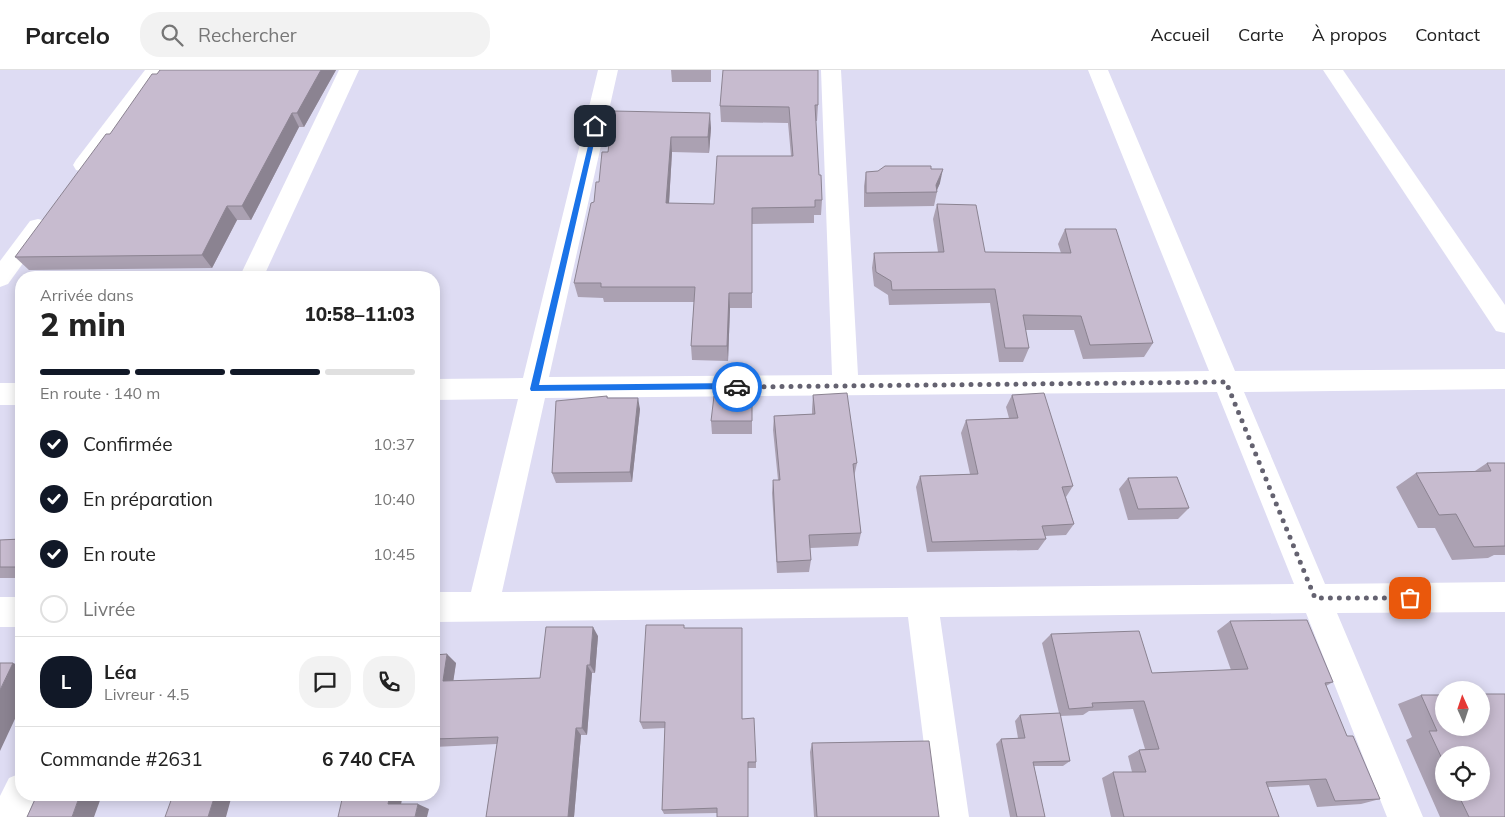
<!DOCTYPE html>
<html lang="fr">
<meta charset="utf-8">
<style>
:root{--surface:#fff;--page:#f2f2f2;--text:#222;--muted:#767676;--line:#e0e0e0;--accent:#111827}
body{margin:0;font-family:Mulish,sans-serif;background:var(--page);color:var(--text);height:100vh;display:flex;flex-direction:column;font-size:19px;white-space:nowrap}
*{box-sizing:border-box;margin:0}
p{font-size:16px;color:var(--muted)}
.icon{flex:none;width:28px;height:28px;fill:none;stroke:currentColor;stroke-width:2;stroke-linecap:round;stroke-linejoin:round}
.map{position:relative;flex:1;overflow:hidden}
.panel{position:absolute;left:15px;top:201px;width:425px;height:530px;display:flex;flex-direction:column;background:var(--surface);border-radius:20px;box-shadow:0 2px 12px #0003}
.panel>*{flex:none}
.needle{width:32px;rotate:357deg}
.tools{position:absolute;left:1435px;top:611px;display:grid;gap:10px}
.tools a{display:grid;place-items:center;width:55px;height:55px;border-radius:50%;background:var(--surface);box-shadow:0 2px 12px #0003;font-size:25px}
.pin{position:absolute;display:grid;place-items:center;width:42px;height:42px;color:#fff;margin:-21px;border-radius:10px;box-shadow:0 2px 8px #0006}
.courier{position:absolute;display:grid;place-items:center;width:50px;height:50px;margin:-25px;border:4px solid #1a73e8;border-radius:50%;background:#fff;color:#222;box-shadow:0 1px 6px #0007}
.head em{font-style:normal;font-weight:800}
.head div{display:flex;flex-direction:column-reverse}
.head{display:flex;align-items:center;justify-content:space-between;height:85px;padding:0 25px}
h1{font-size:32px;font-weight:800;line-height:38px}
.bar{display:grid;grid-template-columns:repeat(4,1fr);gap:8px 5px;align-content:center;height:60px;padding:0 25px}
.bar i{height:6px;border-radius:4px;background:var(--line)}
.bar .on{background:var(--accent)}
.bar p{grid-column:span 4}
.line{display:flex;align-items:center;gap:12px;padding:0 25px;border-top:1px solid var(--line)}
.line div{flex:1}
.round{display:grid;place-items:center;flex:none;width:52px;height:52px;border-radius:20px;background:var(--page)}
ol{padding:0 25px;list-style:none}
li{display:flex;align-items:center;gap:15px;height:55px}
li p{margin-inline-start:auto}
li .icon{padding:5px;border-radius:50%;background:var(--accent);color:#fff;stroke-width:4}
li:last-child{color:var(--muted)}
li i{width:28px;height:28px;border:2px solid var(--line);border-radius:50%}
header{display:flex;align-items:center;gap:30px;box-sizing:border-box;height:70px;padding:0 25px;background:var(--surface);border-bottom:1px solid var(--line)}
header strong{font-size:24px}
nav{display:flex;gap:28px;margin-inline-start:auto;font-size:18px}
.search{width:350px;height:45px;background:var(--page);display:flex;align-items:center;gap:12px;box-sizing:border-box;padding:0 18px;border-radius:20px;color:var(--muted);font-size:19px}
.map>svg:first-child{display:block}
</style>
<header>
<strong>Parcelo</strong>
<div class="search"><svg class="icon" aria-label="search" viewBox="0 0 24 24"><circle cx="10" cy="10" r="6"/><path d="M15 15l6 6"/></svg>Rechercher</div>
<nav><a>Accueil</a><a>Carte</a><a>À propos</a><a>Contact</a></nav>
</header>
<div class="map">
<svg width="1505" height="747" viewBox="0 0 1505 747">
<rect width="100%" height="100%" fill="#dedcf3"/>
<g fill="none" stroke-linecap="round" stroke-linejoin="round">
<!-- street -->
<g fill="#fff" fill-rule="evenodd">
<polygon points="145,0 165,0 92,100 84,102 76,100 73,95 76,90"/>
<polygon points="339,0 359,0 263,208 239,208"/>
<path d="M598,0H618L549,307L832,305L821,0H841L858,305L1209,301L1088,0H1108L1235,301L1505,299V319L1244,322L1325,514L1505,512V542L1337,543L1423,747H1387L1306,543L940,547L969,747H933L908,547L434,552V522H471L518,329L434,330V309L523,308ZM1217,322L1294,514L502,522L545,328Z"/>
<polygon points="1323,0 1343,0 1505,235 1505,263 1496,261"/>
<polygon points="38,149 46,151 49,157 8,214 0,217 0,191 30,151"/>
<rect x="0" y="313" width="21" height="22"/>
<rect x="0" y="527" width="21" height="30"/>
<polygon points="21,703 21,725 36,725 27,747 0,747 0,726 9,708"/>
</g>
</g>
<!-- wall -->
<g fill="#aba1b2" fill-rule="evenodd">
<polygon points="160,0 336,0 304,57 299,57 251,150 237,150 212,198 29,200 15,187"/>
<polygon points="671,0 711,0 711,12 672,12"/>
<polygon points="818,35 817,51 815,51 819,105 822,130 821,145 814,145 814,153 752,154 752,238 730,238 728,291 692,290 691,276 694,232 604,232 603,228 578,227 574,213 594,132 608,82 613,41 711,58 709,83 672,82 669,134 714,134 791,86 788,53 721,52 720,36"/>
<polygon points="931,99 940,113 937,120 937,122 934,136 864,137 864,116 866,102"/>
<polygon points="937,134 985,182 1061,183 1058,174 1065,159 1153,273 1144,287 1083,289 1074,260 1025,260 1029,278 1023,292 999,292 990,233 889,235 888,225 874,216 872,198 874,183 938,182 933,149"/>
<polygon points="813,325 857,393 854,407 861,463 858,476 810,478 811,490 809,502 777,503 772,423 773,410 778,410 773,360 774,346 812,344 812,339"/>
<polygon points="1012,325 1073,416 1066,427 1074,454 1066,465 1045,466 1046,469 1038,480 927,482 916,417 920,406 970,404 961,363 966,350 1009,348 1006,337"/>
<polygon points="607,326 608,328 640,339 632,412 556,413 552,403"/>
<polygon points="752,326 752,364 712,364 711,351"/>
<polygon points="1487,393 1505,393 1505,485 1494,485 1488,488 1452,490 1435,458 1418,458 1396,417 1416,403 1475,401"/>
<polygon points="1128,408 1189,438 1178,449 1128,450 1119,419"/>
<polygon points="21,469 21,508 0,508 0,470"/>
<polygon points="1230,551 1333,612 1326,616 1347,666 1380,729 1361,734 1317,737 1309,715 1268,717 1279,747 1111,747 1102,708 1113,702 1132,702 1128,686 1139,680 1145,679 1133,639 1089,641 1083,645 1060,646 1070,691 1063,696 1034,696 1045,747 1010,747 996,674 1001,669 1018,668 1015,651 1020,645 1059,643 1042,573 1051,564 1152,603 1231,600 1217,561"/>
<polygon points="685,558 742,649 756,692 756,698 748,698 717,743 664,744 662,740 665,658 643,659 640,652"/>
<polygon points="598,566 595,603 592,603 587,665 581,665 574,747 486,747 497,674 434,677 434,585 456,593 453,611 540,608"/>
<path d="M1421,625L1505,747H1440L1406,670L1412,667L1398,634ZM1444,685L1481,722H1444Z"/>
<polygon points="812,673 939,747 814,747 810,682"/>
</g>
<!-- shaded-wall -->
<g fill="#8b8391">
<polygon points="321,0 336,0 304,57 297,43"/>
<polygon points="292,43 299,57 251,150 242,136"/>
<polygon points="710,43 711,58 709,83 708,67"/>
<polygon points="671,67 672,82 668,149 666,133"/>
<polygon points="943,99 940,113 936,122 936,115"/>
<polygon points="227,136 237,150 212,198 202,185"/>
<polygon points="729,223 730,238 728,291 727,276"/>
<polygon points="638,328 640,339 632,412 630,402"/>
<polygon points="593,557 598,566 595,603 590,595"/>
<polygon points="447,584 456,593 452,620 443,611"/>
<polygon points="13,593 21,596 21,636 0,681 0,620"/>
<polygon points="587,595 592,603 587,665 582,658"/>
<polygon points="576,658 581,665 574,747 568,747"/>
<polygon points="80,725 102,725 94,747 72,747"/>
<polygon points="215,725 232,725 226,747 208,747"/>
<polygon points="390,725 403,725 400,739 388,734"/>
<polygon points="418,734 429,739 427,747 415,747"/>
</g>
<!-- building -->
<g fill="#c7bbcf" stroke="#8b8391">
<polygon points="160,0 321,0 297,43 292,43 242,136 227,136 202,185 15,187 106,64 110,64 152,4 157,4"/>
<polygon points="723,0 818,0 818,35 815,35 819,105 821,105 822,130 815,130 815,137 752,138 752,223 729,223 727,276 691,276 695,217 601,217 601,213 574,213 591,133 594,132 596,112 599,112 602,82 608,82 613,41 710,43 708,67 671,67 666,133 714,134 717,86 793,86 789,37 720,36"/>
<polygon points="885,96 931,96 931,99 943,99 936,115 937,122 866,123 866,102 878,101"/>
<polygon points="937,134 976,135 985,182 1071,183 1065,159 1116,159 1153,273 1090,275 1081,246 1023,245 1029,278 1005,278 995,219 892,220 891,211 876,202 874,183 944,182"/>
<polygon points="847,323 857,393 853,394 861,463 809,465 811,490 777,492 773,410 780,410 774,346 815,344 813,325"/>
<polygon points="1044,323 1073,416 1062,417 1074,454 1042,456 1046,469 932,472 920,406 978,404 966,350 1018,348 1012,325"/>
<polygon points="607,326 607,328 638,328 630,402 552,403 556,331"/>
<polygon points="714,326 752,326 752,351 711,351"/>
<polygon points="1487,393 1505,393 1505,476 1474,477 1456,444 1439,445 1416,403 1491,401"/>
<polygon points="1177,407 1189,438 1138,439 1128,408"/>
<polygon points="21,469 21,497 0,497 0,470"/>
<polygon points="1307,550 1333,612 1325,613 1347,666 1353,666 1380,729 1335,731 1326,709 1266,712 1279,747 1124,747 1113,702 1146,702 1139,680 1159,679 1144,631 1092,633 1093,637 1069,639 1051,564 1139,561 1152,603 1248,599 1230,551"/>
<polygon points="646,555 684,555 684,558 742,558 742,649 754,648 756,692 748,692 748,747 717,747 717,738 662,740 665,652 640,652"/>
<polygon points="546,557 593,557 590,595 587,595 582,658 576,658 568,747 486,747 498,667 434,669 434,585 447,584 443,611 540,608"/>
<polygon points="0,593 13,593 0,620"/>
<polygon points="1481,624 1505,624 1505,747 1469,747 1457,722 1481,722 1481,685 1444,685 1444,693 1429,661 1437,661 1421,625 1444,625 1444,658 1481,658"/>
<polygon points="1060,643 1070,691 1033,692 1045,747 1017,747 1001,669 1025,668 1020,645"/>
<polygon points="929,671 939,747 817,747 812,673"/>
<polygon points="37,725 80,725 72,747 27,747"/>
<polygon points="173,725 215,725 208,747 165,747"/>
<polygon points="343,725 390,725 388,734 418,734 415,747 338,747"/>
</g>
<!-- route -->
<polygon fill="#1a73e8" points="593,55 598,56 539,315 737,313 740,314 740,319 531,321 530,319"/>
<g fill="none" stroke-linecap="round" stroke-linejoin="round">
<!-- done -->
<polyline stroke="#646270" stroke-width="5" stroke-dasharray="0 9" points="737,317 1226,312 1315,528 1410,528"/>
</g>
</svg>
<div class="tools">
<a><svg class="needle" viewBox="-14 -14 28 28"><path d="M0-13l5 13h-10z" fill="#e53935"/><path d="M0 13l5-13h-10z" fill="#767676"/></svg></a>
<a><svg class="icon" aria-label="locate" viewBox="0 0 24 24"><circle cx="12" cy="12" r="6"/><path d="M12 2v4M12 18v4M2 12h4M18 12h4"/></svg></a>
</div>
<div class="pin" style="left:1410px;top:528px;background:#ea580c"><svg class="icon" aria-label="bag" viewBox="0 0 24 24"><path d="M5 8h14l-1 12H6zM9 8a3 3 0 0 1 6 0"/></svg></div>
<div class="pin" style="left:595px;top:56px;background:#1f2937"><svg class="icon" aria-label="home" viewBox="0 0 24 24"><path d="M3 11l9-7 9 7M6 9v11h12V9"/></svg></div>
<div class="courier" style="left:737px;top:317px"><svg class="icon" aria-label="car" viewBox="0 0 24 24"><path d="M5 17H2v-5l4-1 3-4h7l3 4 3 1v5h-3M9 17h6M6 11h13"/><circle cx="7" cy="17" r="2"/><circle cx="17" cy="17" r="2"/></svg></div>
<section class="panel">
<div class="head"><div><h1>2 min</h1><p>Arrivée dans</p></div><em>10:58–11:03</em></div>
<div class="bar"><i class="on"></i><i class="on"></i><i class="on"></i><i></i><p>En route · 140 m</p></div>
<ol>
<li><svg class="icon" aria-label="check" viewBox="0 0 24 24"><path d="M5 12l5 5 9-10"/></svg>Confirmée<p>10:37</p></li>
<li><svg class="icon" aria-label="check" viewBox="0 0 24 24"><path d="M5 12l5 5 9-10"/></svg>En préparation<p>10:40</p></li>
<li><svg class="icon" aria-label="check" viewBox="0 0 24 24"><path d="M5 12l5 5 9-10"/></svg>En route<p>10:45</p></li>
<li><i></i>Livrée</li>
</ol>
<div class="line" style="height:90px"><b class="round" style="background:var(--accent);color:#fff">L</b><div><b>Léa</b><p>Livreur · 4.5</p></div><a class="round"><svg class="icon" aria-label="chat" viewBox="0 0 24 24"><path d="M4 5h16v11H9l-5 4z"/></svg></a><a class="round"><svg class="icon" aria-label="phone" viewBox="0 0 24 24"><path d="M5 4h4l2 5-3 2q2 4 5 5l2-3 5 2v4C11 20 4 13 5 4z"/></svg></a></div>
<div class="line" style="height:65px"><div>Commande #2631</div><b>6 740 CFA</b></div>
</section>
</div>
